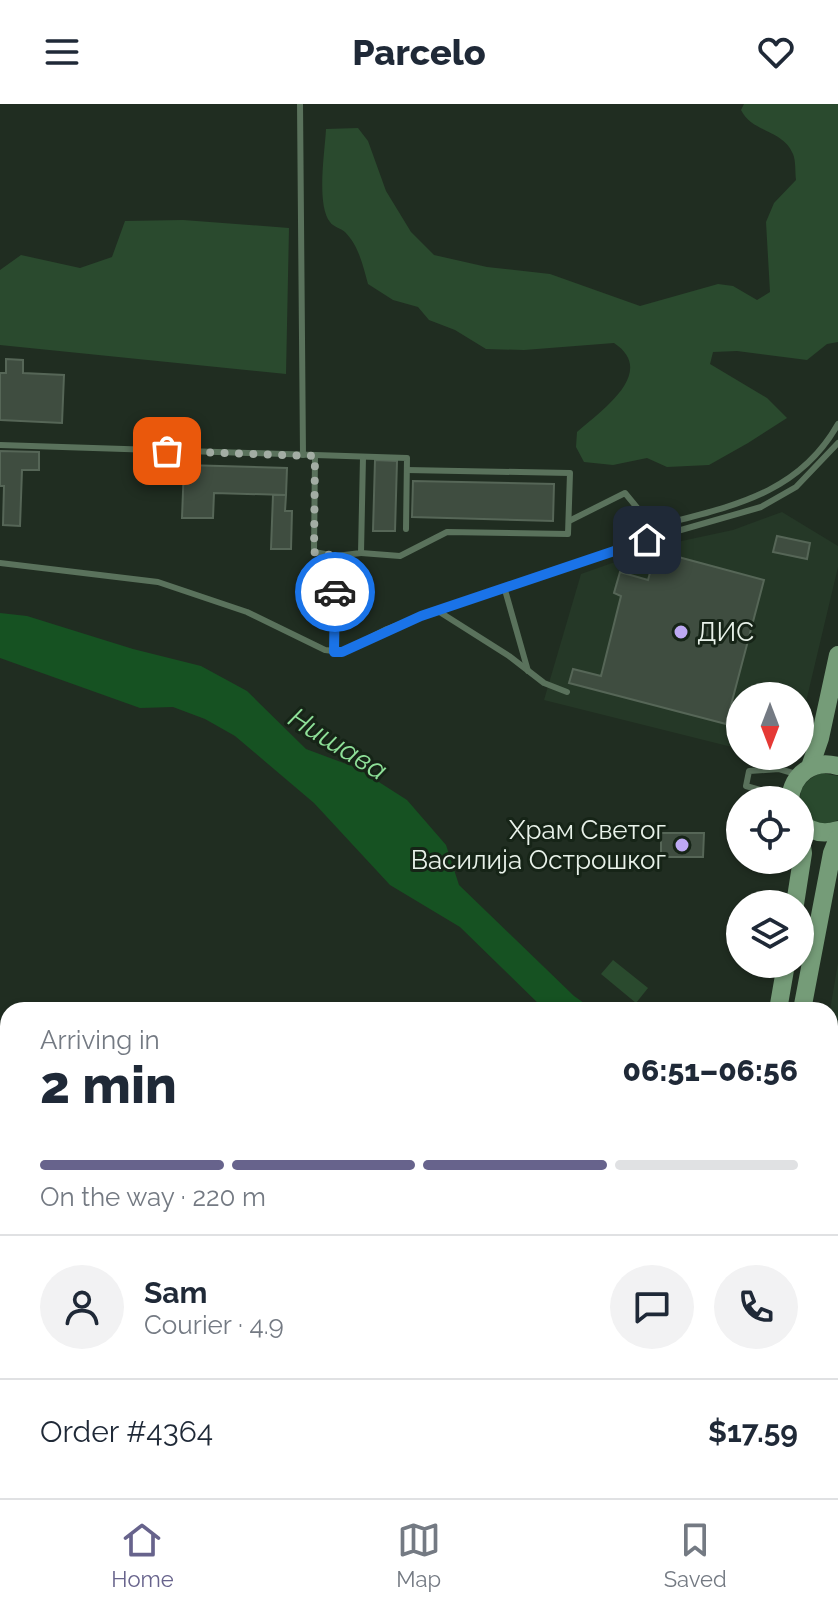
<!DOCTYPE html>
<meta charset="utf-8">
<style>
:root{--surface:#fff;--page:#f2f2f3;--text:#1f2937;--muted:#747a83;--line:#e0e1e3;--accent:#67638c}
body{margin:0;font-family:Raleway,sans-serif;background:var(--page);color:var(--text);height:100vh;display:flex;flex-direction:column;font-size:30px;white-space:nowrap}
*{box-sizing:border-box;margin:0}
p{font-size:26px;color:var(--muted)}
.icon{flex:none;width:44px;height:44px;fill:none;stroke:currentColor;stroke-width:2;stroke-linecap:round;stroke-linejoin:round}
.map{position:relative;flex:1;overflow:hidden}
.sheet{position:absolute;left:0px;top:898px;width:838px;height:496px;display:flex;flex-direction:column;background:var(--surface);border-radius:24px 24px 0 0;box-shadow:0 2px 6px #0004}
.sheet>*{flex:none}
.needle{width:52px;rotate:180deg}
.fabs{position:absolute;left:726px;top:578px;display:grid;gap:16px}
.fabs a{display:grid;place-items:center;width:88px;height:88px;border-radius:50%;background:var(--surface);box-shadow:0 2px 6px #0004;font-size:40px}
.pin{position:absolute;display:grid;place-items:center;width:68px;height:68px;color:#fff;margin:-34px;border-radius:16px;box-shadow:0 4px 12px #0006}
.courier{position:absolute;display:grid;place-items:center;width:80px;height:80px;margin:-40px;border:6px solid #1a73e8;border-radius:50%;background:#fff;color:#222;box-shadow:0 2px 10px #0007}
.summary em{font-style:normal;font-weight:800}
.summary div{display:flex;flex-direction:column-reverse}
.summary{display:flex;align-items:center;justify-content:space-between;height:136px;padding:0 40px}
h1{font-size:52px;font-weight:800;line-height:60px}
.bar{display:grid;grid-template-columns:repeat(4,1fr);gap:12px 8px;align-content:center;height:96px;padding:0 40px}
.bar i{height:10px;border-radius:6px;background:var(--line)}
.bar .selected{background:var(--accent)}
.bar p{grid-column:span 4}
.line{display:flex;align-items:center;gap:20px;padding:0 40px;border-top:2px solid var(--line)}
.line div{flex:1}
.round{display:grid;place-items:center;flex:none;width:84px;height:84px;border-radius:42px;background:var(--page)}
header{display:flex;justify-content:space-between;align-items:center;height:104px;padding:0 40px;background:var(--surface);font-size:36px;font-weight:800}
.tab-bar{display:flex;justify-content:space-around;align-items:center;height:112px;border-top:2px solid var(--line);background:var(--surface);font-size:22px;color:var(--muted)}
.tab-bar a{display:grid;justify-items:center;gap:4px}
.tab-bar .selected{color:var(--accent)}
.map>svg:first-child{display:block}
</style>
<header><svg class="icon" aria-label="menu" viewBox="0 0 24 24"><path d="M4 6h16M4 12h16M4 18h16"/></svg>Parcelo<svg class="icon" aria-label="heart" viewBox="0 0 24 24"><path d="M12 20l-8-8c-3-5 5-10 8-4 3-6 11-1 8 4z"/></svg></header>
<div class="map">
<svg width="838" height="1394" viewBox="0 0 838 1394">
<rect width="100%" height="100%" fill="#202d21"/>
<!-- built -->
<g fill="#253827">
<polygon points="782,408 838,442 838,463 800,623 800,592 740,592 740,645 544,596 581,470 663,441 733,426"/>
<polygon points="838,859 838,945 830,940 830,906"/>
</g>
<!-- green -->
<g fill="#2a4a2e">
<path d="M744,0H838V238L827,240L807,256L737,247L713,248L710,260L767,294L787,314L748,339L709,361L667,363L647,354L613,361L584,358L576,343L577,328C601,307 658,268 614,239L524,246L486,245L455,226L429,216L418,203L393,196L368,180C363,162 359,142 345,128C341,124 333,123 330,118C316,100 325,47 326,25L358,24L368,37L386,87L411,128L434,151L487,163L550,170L640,202L718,180L733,182L757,196L770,188L766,118L774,99L796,76C795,68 796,57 793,50C783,25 752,29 741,6Z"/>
<polygon points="183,116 289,124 286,270 0,241 0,166 21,151 80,164 112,153 125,117"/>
<path d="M822,669L838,672V716C802,733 782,681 822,669Z"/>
<polygon points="613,856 648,884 636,899 601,870"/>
</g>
<!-- water -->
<g fill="#165222">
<polygon points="0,509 27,512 133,545 201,562 247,587 306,645 357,664 407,696 446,741 459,781 574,892 594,906 545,906 460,823 390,781 314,699 235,632 205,615 173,603 140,604 0,554"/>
<polygon points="830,1031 838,1037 838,1091 830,1086"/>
</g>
<!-- building -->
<g fill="#3f4d40" stroke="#566657" stroke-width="2">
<polygon points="6,255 23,256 23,269 64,271 62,319 0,316 0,269 6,269"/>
<polygon points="0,347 39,348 39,366 22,366 20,422 3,421 4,382 0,382"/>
<polygon points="375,356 397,357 395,427 373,427"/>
<polygon points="184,361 287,364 286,391 214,389 213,414 182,414"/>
<polygon points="413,377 554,380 553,417 412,413"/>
<polygon points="273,391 286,391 285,407 292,407 291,445 271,445"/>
<polygon points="777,432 810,439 807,455 773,448"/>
<polygon points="656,447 764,476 726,620 569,579 573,565 601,572 621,492 614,489 620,468 648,476"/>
<polygon points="661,729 704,729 703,753 661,753"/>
<rect x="830" y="1340" width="8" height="26"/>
<polygon points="830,1366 838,1366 838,1392 816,1392 816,1386 830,1386"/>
<polygon points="61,1386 85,1386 84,1394 60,1394"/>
<polygon points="333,1386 358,1386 357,1394 332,1394"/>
<polygon points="379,1386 403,1388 402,1394 377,1394"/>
<polygon points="482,1386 504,1386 503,1394 481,1394"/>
<polygon points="529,1386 562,1386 560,1394 528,1394"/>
<polygon points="585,1386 610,1386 614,1387 613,1394 583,1394"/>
<polygon points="643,1386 663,1386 661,1394 642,1394"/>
<polygon points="428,1388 448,1390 447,1394 427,1394"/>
</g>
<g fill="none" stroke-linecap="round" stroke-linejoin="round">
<!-- lane -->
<g stroke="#5a725c" stroke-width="6">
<polyline points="300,0 303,351"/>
<polyline points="0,341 407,354 406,425"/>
<polyline points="315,352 314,448 336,452 361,449 363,353"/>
<path d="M569,417L625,389L653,423C726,403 797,393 838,320"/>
<polyline points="361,449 400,452 447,428 568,430 570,369 407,366"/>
<polyline points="0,459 158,478 247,508 325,546 342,548 387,525 437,506 535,475 618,444 761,403 796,383 838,339"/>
<polyline points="505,486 528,567"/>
<polyline points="438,507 509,552 544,579 567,588"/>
<polyline points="334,548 336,452"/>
<polyline points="777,696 760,686 746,682 749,667 779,665 796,670"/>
<polyline points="316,1394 317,1386"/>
</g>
<!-- street -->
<g stroke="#5a725c" stroke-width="12">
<polyline points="0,1024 8,1025"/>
<polyline points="830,1219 838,1224"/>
<polyline points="95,1386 96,1394"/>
<polyline points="282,1394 283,1386"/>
<polyline points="406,1394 408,1386"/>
<polyline points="508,1394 509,1386"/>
<polyline points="618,1394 619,1386"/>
<polyline points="696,1394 698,1386"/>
</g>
<!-- secondary -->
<g stroke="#759c78" stroke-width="18">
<polyline points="810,663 820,634 838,551"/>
<path d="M790,696C792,670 813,655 838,662"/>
<path d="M800,718C811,728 824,731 838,726"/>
<polyline points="795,800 803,749 800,729"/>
<polyline points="778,906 786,860"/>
<polyline points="802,906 832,749 838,734"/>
<polyline points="745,1386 745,1394"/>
<polyline points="766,1386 766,1394"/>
</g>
</g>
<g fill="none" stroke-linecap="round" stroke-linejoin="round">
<!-- done -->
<polyline stroke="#a3ada4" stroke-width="8" stroke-dasharray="0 14.4" points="167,347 315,352 314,448 336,452 335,488"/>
<!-- route -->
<polyline stroke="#1a73e8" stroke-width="10" points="335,488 334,548 342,548 421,512 647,436"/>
</g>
<!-- markers -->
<g fill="#bea9f4" stroke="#162417" stroke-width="3">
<circle cx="681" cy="528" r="8"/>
<circle cx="682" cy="741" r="8"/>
</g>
<g text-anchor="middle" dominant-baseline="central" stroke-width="6" stroke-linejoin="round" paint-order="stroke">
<!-- poi labels -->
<g font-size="26" fill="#e9f2ea" stroke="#162417" text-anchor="start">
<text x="697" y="528">ДИС</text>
<text x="666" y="726" text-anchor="end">Храм Светог<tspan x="666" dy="30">Василија Острошког</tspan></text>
</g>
<!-- water labels -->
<g font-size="28" font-style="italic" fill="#8ee098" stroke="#162417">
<text transform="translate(338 640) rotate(32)">Нишава</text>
</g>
</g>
</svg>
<div class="fabs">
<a><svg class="needle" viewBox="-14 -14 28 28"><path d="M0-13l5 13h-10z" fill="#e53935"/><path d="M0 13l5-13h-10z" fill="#747a83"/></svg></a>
<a><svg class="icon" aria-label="locate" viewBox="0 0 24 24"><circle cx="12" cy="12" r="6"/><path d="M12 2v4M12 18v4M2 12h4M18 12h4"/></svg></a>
<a><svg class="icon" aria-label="layers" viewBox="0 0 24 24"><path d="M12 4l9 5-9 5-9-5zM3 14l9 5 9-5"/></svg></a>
</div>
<div class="pin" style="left:167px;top:347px;background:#ea580c"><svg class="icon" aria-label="bag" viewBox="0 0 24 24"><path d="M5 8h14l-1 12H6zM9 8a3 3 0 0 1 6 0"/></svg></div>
<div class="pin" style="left:647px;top:436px;background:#1f2937"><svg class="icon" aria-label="home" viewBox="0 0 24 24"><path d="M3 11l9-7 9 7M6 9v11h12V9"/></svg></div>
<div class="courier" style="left:335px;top:488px"><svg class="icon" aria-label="car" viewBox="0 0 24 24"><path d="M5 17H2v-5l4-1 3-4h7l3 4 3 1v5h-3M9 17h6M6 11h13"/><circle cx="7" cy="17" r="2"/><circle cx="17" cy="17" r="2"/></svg></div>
<section class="sheet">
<div class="summary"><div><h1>2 min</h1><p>Arriving in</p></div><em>06:51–06:56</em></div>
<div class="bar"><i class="selected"></i><i class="selected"></i><i class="selected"></i><i></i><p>On the way · 220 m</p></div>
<div class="line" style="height:144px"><a class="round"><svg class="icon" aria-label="person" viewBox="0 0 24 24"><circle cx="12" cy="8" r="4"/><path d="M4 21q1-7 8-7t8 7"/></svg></a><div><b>Sam</b><p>Courier · 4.9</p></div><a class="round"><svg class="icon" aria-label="chat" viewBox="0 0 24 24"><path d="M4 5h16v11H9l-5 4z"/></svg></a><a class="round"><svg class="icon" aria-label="phone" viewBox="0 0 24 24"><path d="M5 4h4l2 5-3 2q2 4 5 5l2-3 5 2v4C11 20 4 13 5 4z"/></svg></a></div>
<div class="line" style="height:104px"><div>Order #4364</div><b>$17.59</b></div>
</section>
</div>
<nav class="tab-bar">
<a class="selected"><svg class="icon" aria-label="home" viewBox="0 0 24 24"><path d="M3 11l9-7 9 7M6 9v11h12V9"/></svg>Home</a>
<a><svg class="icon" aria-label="map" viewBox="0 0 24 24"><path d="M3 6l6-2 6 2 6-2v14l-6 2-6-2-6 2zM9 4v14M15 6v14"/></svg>Map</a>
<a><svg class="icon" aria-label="saved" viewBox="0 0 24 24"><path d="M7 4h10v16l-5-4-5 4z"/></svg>Saved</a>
</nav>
